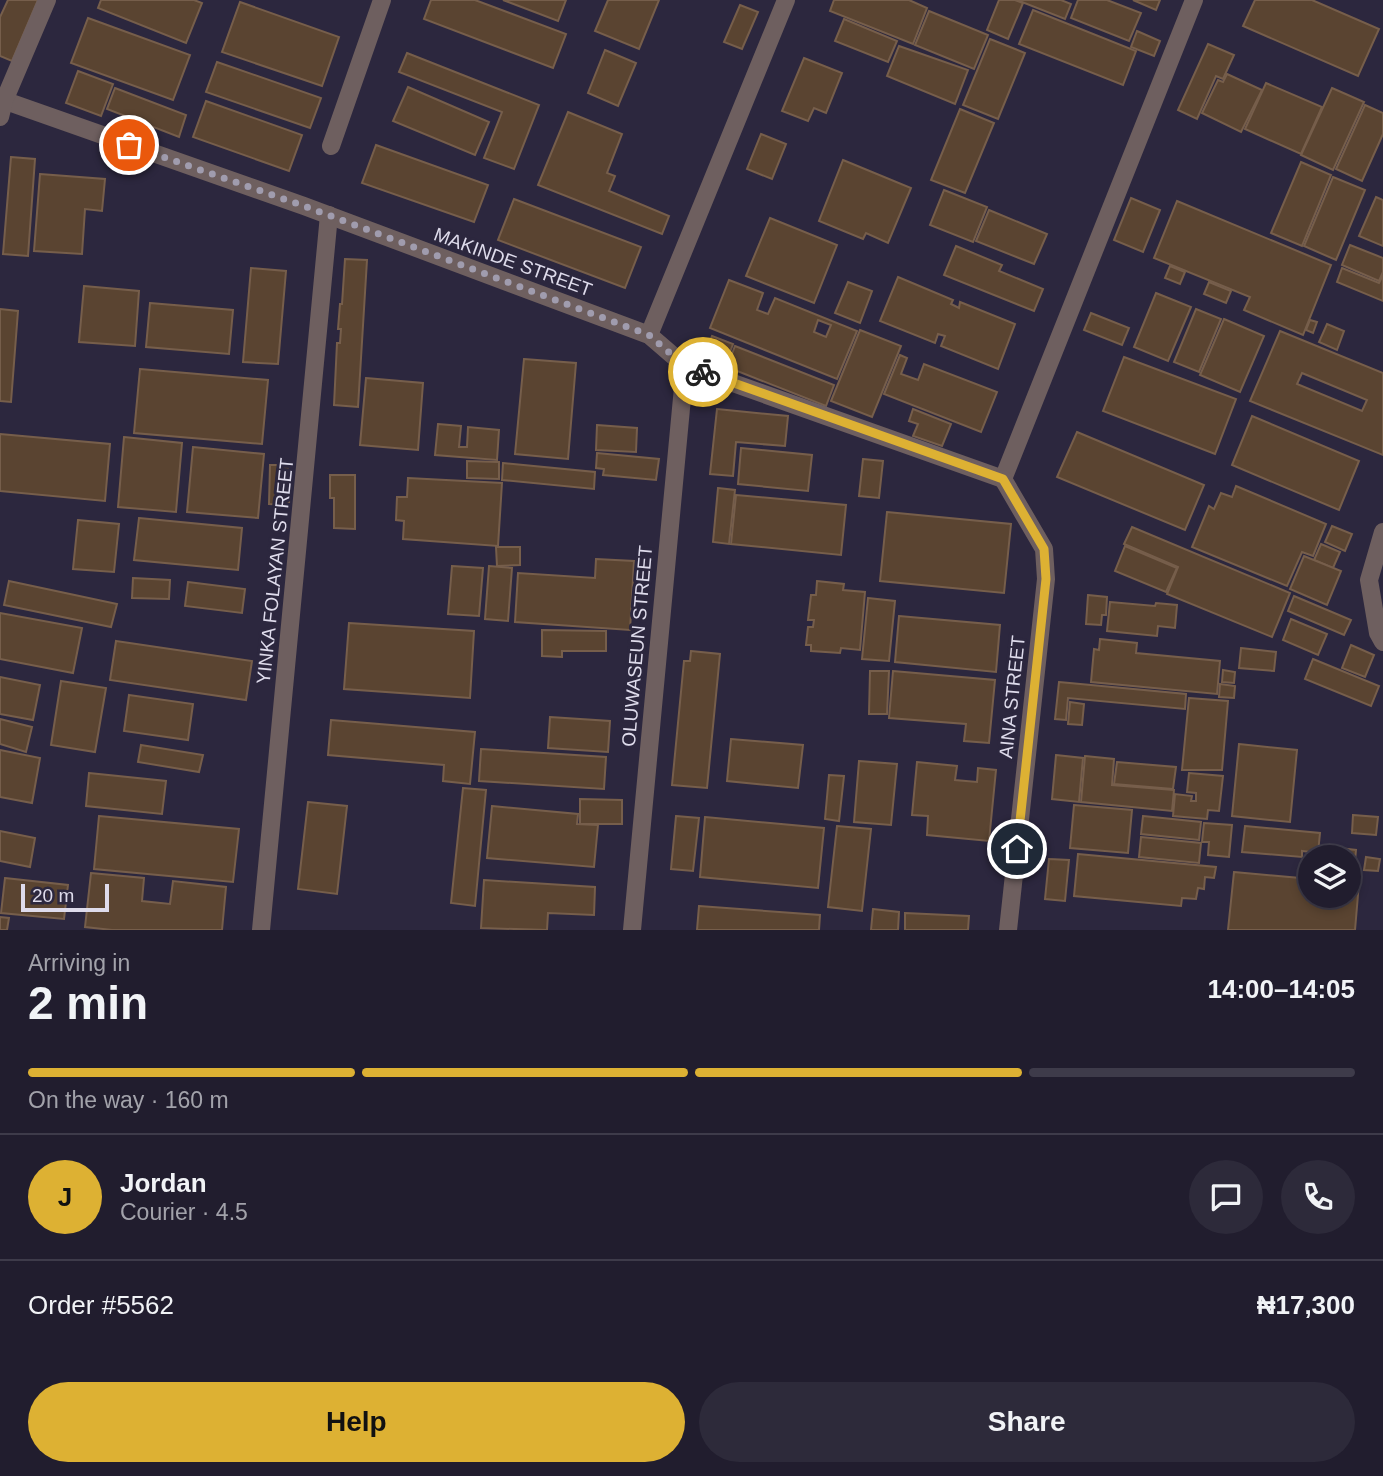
<!DOCTYPE html>
<meta charset="utf-8">
<style>
:root{--surface:#211d2e;--page:#2d2a3a;--text:#f1f3f6;--muted:#a2a2aa;--line:#3e3b4a;--accent:#ddb133}
body{margin:0;font-family:Arial,sans-serif;background:var(--page);color:var(--text);height:100vh;display:flex;flex-direction:column;font-size:26px;white-space:nowrap}
*{box-sizing:border-box;margin:0}
p{font-size:23px;color:var(--muted)}
.icon{flex:none;width:38px;height:38px;fill:none;stroke:currentColor;stroke-width:2;stroke-linecap:round;stroke-linejoin:round}
.map{position:relative;height:930px;overflow:hidden}
.side{display:flex;flex-direction:column;background:var(--surface);flex:1}
.side>*{flex:none}
.tools{position:absolute;left:1298px;top:845px;display:grid;gap:14px}
.tools a{display:grid;place-items:center;width:63px;height:63px;border-radius:50%;background:var(--surface);box-shadow:0 4px 10px #0003,0 0 0 2px var(--line);font-size:35px}
.scale{position:absolute;left:21px;bottom:18px;width:88px;box-sizing:border-box;padding-left:7px;border:4px solid #dedbeb;border-top:0;font-size:19px;line-height:24px;white-space:nowrap;color:#dedbeb;-webkit-text-stroke:5px #2c273e;paint-order:stroke}
.pin{position:absolute;display:grid;place-items:center;width:60px;height:60px;color:#fff;margin:-30px;border:4px solid #fff;border-radius:50%;box-shadow:0 2px 7px #0007}
.courier{position:absolute;display:grid;place-items:center;width:70px;height:70px;margin:-35px;border:5px solid #ddb133;border-radius:50%;background:#fff;color:#222;box-shadow:0 2px 9px #0007}
.overview em{font-style:normal;font-weight:600}
.overview div{display:flex;flex-direction:column-reverse}
.overview{display:flex;align-items:center;justify-content:space-between;height:119px;padding:0 28px}
h1{font-size:46px;font-weight:600;line-height:52px}
.bar{display:grid;grid-template-columns:repeat(4,1fr);gap:10px 7px;align-content:center;height:84px;padding:0 28px}
.bar i{height:9px;border-radius:5px;background:var(--line)}
.bar .selected{background:var(--accent)}
.bar p{grid-column:span 4}
.line{display:flex;align-items:center;gap:18px;padding:0 28px;border-top:2px solid var(--line)}
.line div{flex:1}
.round{display:grid;place-items:center;flex:none;width:74px;height:74px;border-radius:37px;background:var(--page)}
.cta{display:flex;gap:14px;margin-top:auto;padding:14px 28px}
.cta a{flex:1;height:80px;border-radius:42px;background:var(--accent);color:#111;font-size:28px;font-weight:600;line-height:80px;text-align:center}
.cta a+a{background:var(--page);color:var(--text)}
.map>svg:first-child{display:block}
</style>
<div class="map">
<svg width="1383" height="930" viewBox="0 0 1383 930">
<rect width="100%" height="100%" fill="#2c273e"/>
<!-- building -->
<g fill="#5a4431" stroke="#765e4b" stroke-width="2" fill-rule="evenodd">
<polygon points="8,0 38,0 12,61 0,56 0,17"/>
<polygon points="101,0 194,0 202,3 186,43 98,8"/>
<polygon points="431,0 475,0 566,34 553,68 424,19"/>
<polygon points="503,0 566,0 558,21"/>
<polygon points="608,0 659,0 639,49 595,31"/>
<polygon points="834,0 909,0 927,8 913,44 830,11"/>
<polygon points="999,0 1015,0 1023,3 1008,39 987,30"/>
<polygon points="1017,0 1061,0 1071,4 1065,19"/>
<polygon points="1078,0 1107,0 1141,13 1129,41 1071,18"/>
<polygon points="1133,0 1160,0 1156,10"/>
<polygon points="1255,0 1312,0 1379,29 1358,76 1243,26"/>
<polygon points="240,2 339,37 322,86 222,52"/>
<polygon points="740,5 758,12 742,49 724,42"/>
<polygon points="1033,10 1136,51 1123,85 1019,44"/>
<polygon points="929,11 988,35 974,69 915,45"/>
<polygon points="88,18 190,55 173,100 71,63"/>
<polygon points="844,19 897,41 888,62 835,41"/>
<polygon points="1137,31 1160,41 1154,56 1131,47"/>
<polygon points="990,39 1025,53 998,119 963,105"/>
<polygon points="1208,44 1234,55 1223,79 1216,76 1197,119 1178,110"/>
<polygon points="899,46 968,70 955,104 887,76"/>
<polygon points="605,50 636,63 618,106 588,93"/>
<polygon points="407,53 539,105 514,169 484,158 502,112 399,72"/>
<polygon points="804,58 842,73 826,113 814,108 808,121 782,111"/>
<polygon points="217,62 321,98 310,128 206,92"/>
<polygon points="78,71 113,84 101,116 66,103"/>
<polygon points="1227,74 1262,90 1241,132 1202,113 1218,80 1223,82"/>
<polygon points="1266,83 1322,107 1301,154 1245,129"/>
<polygon points="408,87 489,122 475,155 393,121"/>
<polygon points="115,88 186,115 179,137 107,109"/>
<polygon points="1332,88 1364,102 1333,170 1301,155"/>
<polygon points="206,101 302,135 289,171 193,137"/>
<polygon points="1365,105 1383,113 1383,134 1362,181 1336,169"/>
<polygon points="960,109 994,123 965,193 931,180"/>
<polygon points="568,112 622,134 607,173 615,176 609,191 669,216 662,234 538,185"/>
<polygon points="761,134 786,144 772,179 747,169"/>
<polygon points="376,145 488,185 474,222 362,183"/>
<polygon points="11,157 35,159 28,256 3,254"/>
<polygon points="843,160 911,188 888,243 866,233 863,239 819,221"/>
<polygon points="1301,162 1331,175 1302,246 1271,233"/>
<polygon points="40,174 105,179 102,211 85,209 82,254 34,251"/>
<polygon points="1333,177 1365,190 1336,260 1304,246"/>
<polygon points="944,190 987,207 973,242 930,225"/>
<polygon points="1376,197 1383,200 1383,246 1359,236"/>
<polygon points="1131,198 1160,210 1143,252 1114,240"/>
<polygon points="514,199 641,247 625,288 498,240"/>
<polygon points="1177,201 1331,265 1303,335 1244,310 1250,297 1154,258"/>
<polygon points="989,210 1047,234 1034,264 976,241"/>
<polygon points="770,218 837,245 814,303 746,276"/>
<polygon points="1350,245 1383,258 1383,272 1379,281 1342,265"/>
<polygon points="956,246 1002,265 999,271 1043,289 1034,311 944,275"/>
<polygon points="345,259 367,260 358,407 334,405 337,343 340,343 341,329 338,329 340,304 342,304"/>
<polygon points="1170,266 1185,272 1180,284 1165,278"/>
<polygon points="251,268 286,271 278,364 243,362"/>
<polygon points="1342,268 1379,283 1383,275 1383,301 1337,282"/>
<polygon points="898,277 953,300 951,304 959,308 960,302 1015,324 998,369 941,346 945,336 938,334 935,343 880,321"/>
<path d="M729,280L763,293L757,310L768,314L775,298L857,331L837,379L710,328ZM818,320L831,325L826,337L814,332Z"/>
<polygon points="848,282 872,291 860,323 835,313"/>
<polygon points="1209,282 1231,291 1226,303 1204,294"/>
<polygon points="84,286 139,291 135,346 79,342"/>
<polygon points="1156,293 1191,307 1168,361 1134,347"/>
<polygon points="150,303 233,310 229,354 146,347"/>
<polygon points="0,309 18,311 11,402 0,401"/>
<polygon points="1196,309 1221,319 1199,372 1174,362"/>
<polygon points="1091,313 1129,328 1122,345 1084,330"/>
<polygon points="1224,319 1264,336 1240,392 1200,375"/>
<polygon points="1310,320 1317,322 1313,333 1306,330"/>
<polygon points="1327,324 1344,331 1337,350 1319,342"/>
<polygon points="860,330 901,346 872,417 831,401"/>
<path d="M1280,331L1383,373V455L1250,401ZM1302,373L1367,400L1362,411L1297,384Z"/>
<polygon points="712,336 733,344 726,362 705,354"/>
<polygon points="735,346 834,385 826,406 727,367"/>
<polygon points="900,355 907,358 901,374 918,380 924,364 997,392 981,432 884,394"/>
<polygon points="1124,357 1236,399 1215,454 1103,411"/>
<polygon points="524,359 576,363 568,459 515,454"/>
<polygon points="140,369 268,380 262,444 134,433"/>
<polygon points="366,378 423,383 418,450 360,445"/>
<polygon points="717,409 788,416 785,446 736,442 733,476 710,474"/>
<polygon points="913,409 951,424 942,446 913,436 918,424 909,421"/>
<polygon points="1252,416 1359,461 1339,510 1232,465"/>
<polygon points="438,424 461,426 459,447 467,447 468,427 499,430 497,460 435,455"/>
<polygon points="597,425 637,428 636,452 596,450"/>
<polygon points="1077,432 1204,485 1185,530 1057,477"/>
<polygon points="0,434 110,444 105,501 0,491"/>
<polygon points="124,437 182,443 176,512 118,507"/>
<polygon points="193,447 264,454 258,518 187,512"/>
<polygon points="741,448 812,455 808,491 738,484"/>
<polygon points="597,453 659,459 656,480 603,475 604,469 596,468"/>
<polygon points="863,459 883,461 879,498 859,496"/>
<polygon points="467,461 499,462 499,479 467,478"/>
<polygon points="503,463 595,472 594,489 502,480"/>
<polygon points="270,465 290,465 289,505 269,504"/>
<polygon points="330,475 355,475 355,529 334,528 334,498 330,498"/>
<polygon points="408,478 502,483 498,546 403,539 404,521 396,520 397,497 407,497"/>
<polygon points="1236,486 1326,524 1313,556 1302,552 1287,586 1192,547 1209,506 1214,509 1221,493 1232,497"/>
<polygon points="718,488 735,490 729,544 713,542"/>
<polygon points="736,495 846,505 841,555 731,544"/>
<polygon points="887,512 1011,524 1004,593 880,581"/>
<polygon points="139,518 242,528 238,570 134,560"/>
<polygon points="78,520 119,524 114,572 73,569"/>
<polygon points="1332,526 1352,534 1345,551 1325,542"/>
<polygon points="1132,527 1290,593 1272,637 1167,594 1178,567 1124,544"/>
<polygon points="1321,544 1340,552 1333,568 1314,560"/>
<polygon points="1125,546 1177,568 1166,592 1115,571"/>
<polygon points="496,547 520,547 520,565 497,566"/>
<polygon points="1304,556 1341,571 1327,605 1290,589"/>
<polygon points="596,559 634,561 630,630 515,622 518,573 595,578"/>
<polygon points="452,566 483,568 479,616 448,614"/>
<polygon points="489,566 512,568 508,621 485,619"/>
<polygon points="133,578 170,580 169,599 132,598"/>
<polygon points="9,581 117,604 111,627 4,605"/>
<polygon points="817,581 844,584 843,590 865,592 860,650 841,648 840,653 811,651 811,645 806,645 808,627 813,627 814,620 808,620 811,595 816,595"/>
<polygon points="188,582 245,589 242,613 185,606"/>
<polygon points="1088,595 1107,597 1106,615 1102,615 1101,625 1086,624"/>
<polygon points="1294,596 1351,620 1344,635 1288,611"/>
<polygon points="868,598 895,601 889,661 862,659"/>
<polygon points="1110,602 1155,606 1156,603 1177,605 1175,628 1158,626 1157,636 1107,631"/>
<polygon points="0,613 82,628 73,673 0,659"/>
<polygon points="899,616 1000,625 996,672 895,662"/>
<polygon points="1291,619 1327,634 1318,655 1283,640"/>
<polygon points="349,623 474,631 470,698 344,689"/>
<polygon points="542,630 606,631 606,651 562,651 562,657 542,656"/>
<polygon points="1100,639 1137,643 1136,653 1220,661 1217,694 1091,682 1094,649 1099,650"/>
<polygon points="116,641 252,661 246,700 110,680"/>
<polygon points="1351,645 1374,655 1365,677 1342,668"/>
<polygon points="1241,648 1276,652 1274,671 1239,668"/>
<polygon points="691,651 720,654 707,788 672,785 684,661 690,661"/>
<polygon points="1313,659 1379,686 1371,706 1305,679"/>
<polygon points="1223,670 1235,672 1234,683 1222,682"/>
<polygon points="870,671 889,671 887,714 869,714"/>
<polygon points="893,671 995,680 989,743 964,741 966,724 889,718"/>
<polygon points="0,677 40,685 33,720 0,714"/>
<polygon points="61,681 106,688 95,752 51,745"/>
<polygon points="1059,682 1186,694 1185,709 1068,698 1066,720 1055,719"/>
<polygon points="1220,684 1235,686 1234,698 1219,697"/>
<polygon points="129,695 193,704 188,740 124,731"/>
<polygon points="1189,698 1228,701 1222,770 1182,770"/>
<polygon points="1070,702 1084,704 1082,725 1068,724"/>
<polygon points="550,717 610,721 608,752 548,748"/>
<polygon points="0,719 32,727 26,752 0,744"/>
<polygon points="331,720 475,732 470,784 443,781 444,765 328,755"/>
<polygon points="731,739 803,745 798,788 727,781"/>
<polygon points="1239,744 1297,750 1290,822 1232,816"/>
<polygon points="141,745 203,755 199,772 138,762"/>
<polygon points="481,749 606,757 604,789 479,781"/>
<polygon points="0,750 40,758 32,803 0,797"/>
<polygon points="1056,755 1083,758 1079,802 1052,799"/>
<polygon points="1085,756 1114,759 1112,785 1174,790 1172,811 1081,802"/>
<polygon points="859,761 897,764 891,825 854,822"/>
<polygon points="917,762 957,766 955,780 977,782 978,768 996,770 989,841 927,835 928,816 912,815"/>
<polygon points="1117,762 1176,767 1173,789 1114,784"/>
<polygon points="89,773 166,781 162,814 86,806"/>
<polygon points="1189,773 1223,776 1219,811 1208,810 1207,819 1173,816 1175,794 1192,796 1191,801 1196,801 1196,793 1187,792"/>
<polygon points="829,775 844,776 839,821 825,819"/>
<polygon points="463,788 486,790 475,906 451,903"/>
<polygon points="580,799 622,800 622,824 580,824"/>
<polygon points="308,802 347,806 337,894 298,889"/>
<polygon points="1074,805 1132,810 1128,853 1070,848"/>
<polygon points="492,806 578,814 577,824 598,825 594,867 487,858"/>
<polygon points="1353,815 1378,817 1376,835 1352,833"/>
<polygon points="99,816 239,829 233,882 94,869"/>
<polygon points="676,816 699,818 693,871 671,869"/>
<polygon points="1143,816 1201,822 1199,840 1141,834"/>
<polygon points="705,817 824,828 818,888 700,877"/>
<polygon points="1204,823 1232,825 1229,857 1208,855 1209,842 1202,842"/>
<polygon points="837,826 871,829 862,911 828,907"/>
<polygon points="1245,826 1320,833 1318,853 1302,851 1302,857 1242,852"/>
<polygon points="0,831 35,838 30,867 0,861"/>
<polygon points="1141,837 1201,843 1199,863 1139,857"/>
<polygon points="1330,847 1356,850 1355,861 1349,861 1349,858 1329,858"/>
<polygon points="1078,854 1216,867 1214,878 1205,877 1204,889 1198,888 1196,899 1182,898 1181,906 1074,896"/>
<polygon points="1366,857 1380,859 1378,871 1364,870"/>
<polygon points="1049,859 1069,860 1065,901 1045,899"/>
<polygon points="1234,872 1311,879 1311,896 1349,896 1349,882 1359,883 1355,930 1228,930"/>
<polygon points="91,873 144,878 142,901 170,904 173,881 226,887 222,930 112,930 85,927"/>
<polygon points="5,878 68,885 64,919 1,913"/>
<polygon points="484,880 595,887 594,915 548,913 547,930 481,928"/>
<polygon points="699,906 820,915 819,930 697,930"/>
<polygon points="873,909 899,912 898,930 871,930"/>
<polygon points="905,913 969,916 968,930 905,930"/>
<polygon points="0,917 9,918 7,930 0,930"/>
</g>
<g fill="none" stroke-linecap="round" stroke-linejoin="round">
<!-- minor -->
<g stroke="#6e5f5f" stroke-width="18">
<polyline points="0,99 304,206 649,335 685,366 1003,479"/>
<polyline points="0,117 4,101 47,0"/>
<polyline points="331,146 382,0"/>
<polyline points="649,335 786,0"/>
<polyline points="1003,479 1194,0"/>
<polyline points="1003,479 1044,549 1046,579 1008,930"/>
<polyline points="1383,532 1369,580 1378,633 1383,642"/>
<polyline points="261,930 329,215"/>
<polyline points="632,930 685,366"/>
</g>
</g>
<g fill="none" stroke-linecap="round" stroke-linejoin="round">
<!-- done -->
<polyline stroke="#a09cae" stroke-width="7" stroke-dasharray="0 12.6" points="129,145 304,206 649,335 685,366 703,372"/>
<!-- route -->
<polyline stroke="#ddb133" stroke-width="9" points="703,372 1003,479 1044,549 1046,579 1017,849"/>
</g>
<g text-anchor="middle" dominant-baseline="central" stroke-width="6" stroke-linejoin="round" paint-order="stroke">
<!-- street labels -->
<g font-size="19" fill="#dedbeb" stroke="#2c273e">
<text transform="translate(513 262) rotate(20)">MAKINDE STREET</text>
<text transform="translate(275 571) rotate(-84)">YINKA FOLAYAN STREET</text>
<text transform="translate(637 646) rotate(-85)">OLUWASEUN STREET</text>
<text transform="translate(1012 697) rotate(-84)">AINA STREET</text>
</g>
</g>
</svg>
<div class="tools">
<a><svg class="icon" aria-label="layers" viewBox="0 0 24 24"><path d="M12 4l9 5-9 5-9-5zM3 14l9 5 9-5"/></svg></a>
</div>
<div class="scale">20 m</div>
<div class="pin" style="left:129px;top:145px;background:#ea580c"><svg class="icon" aria-label="bag" viewBox="0 0 24 24"><path d="M5 8h14l-1 12H6zM9 8a3 3 0 0 1 6 0"/></svg></div>
<div class="pin" style="left:1017px;top:849px;background:#1f2937"><svg class="icon" aria-label="home" viewBox="0 0 24 24"><path d="M3 11l9-7 9 7M6 9v11h12V9"/></svg></div>
<div class="courier" style="left:703px;top:372px"><svg class="icon" aria-label="bike" viewBox="0 0 24 24"><circle cx="6" cy="16" r="4"/><circle cx="18" cy="16" r="4"/><path d="M6 16l4-8h5l3 8M10 8l3 8H6M13 5h3"/></svg></div>
</div>
<section class="side">
<div class="overview"><div><h1>2 min</h1><p>Arriving in</p></div><em>14:00–14:05</em></div>
<div class="bar"><i class="selected"></i><i class="selected"></i><i class="selected"></i><i></i><p>On the way · 160 m</p></div>
<div class="line" style="height:126px"><b class="round" style="background:var(--accent);color:#111">J</b><div><b>Jordan</b><p>Courier · 4.5</p></div><a class="round"><svg class="icon" aria-label="chat" viewBox="0 0 24 24"><path d="M4 5h16v11H9l-5 4z"/></svg></a><a class="round"><svg class="icon" aria-label="phone" viewBox="0 0 24 24"><path d="M5 4h4l2 5-3 2q2 4 5 5l2-3 5 2v4C11 20 4 13 5 4z"/></svg></a></div>
<div class="line" style="height:91px"><div>Order #5562</div><b>₦17,300</b></div>
<div class="cta"><a>Help</a><a>Share</a></div>
</section>
